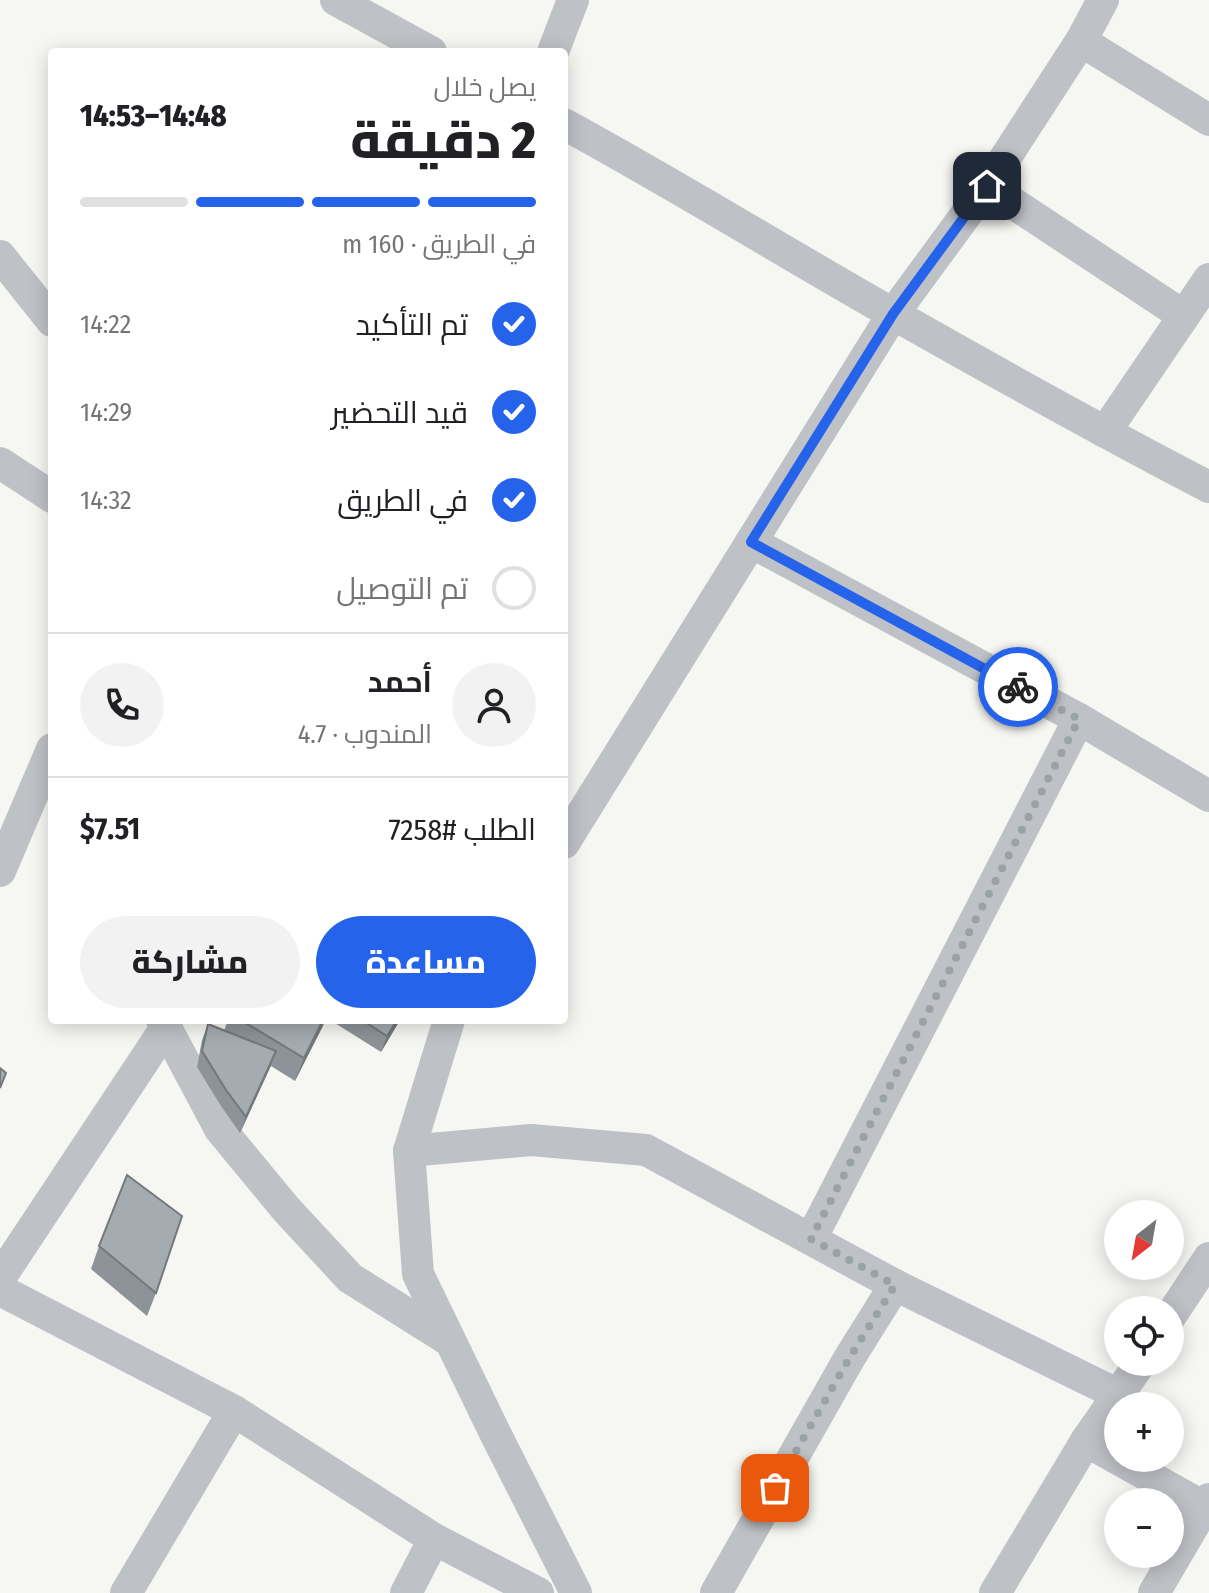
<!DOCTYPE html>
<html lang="ar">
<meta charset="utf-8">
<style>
:root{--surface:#fff;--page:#f2f2f2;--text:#202124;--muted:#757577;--line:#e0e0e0;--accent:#2563eb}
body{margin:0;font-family:"Fira Sans Condensed",Cairo,sans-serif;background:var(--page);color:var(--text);direction:rtl;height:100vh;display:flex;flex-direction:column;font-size:30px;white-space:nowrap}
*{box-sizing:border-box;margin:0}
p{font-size:26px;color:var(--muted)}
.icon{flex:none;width:44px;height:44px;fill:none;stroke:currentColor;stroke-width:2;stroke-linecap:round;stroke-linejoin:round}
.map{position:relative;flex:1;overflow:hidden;direction:ltr}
.sheet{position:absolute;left:48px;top:48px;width:520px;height:976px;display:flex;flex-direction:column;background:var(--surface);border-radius:8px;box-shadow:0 4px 20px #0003;direction:rtl}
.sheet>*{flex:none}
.needle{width:52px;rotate:211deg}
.tools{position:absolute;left:1104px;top:1200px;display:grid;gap:16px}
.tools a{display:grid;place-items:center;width:80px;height:80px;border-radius:50%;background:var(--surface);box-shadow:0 4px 20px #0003;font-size:40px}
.pin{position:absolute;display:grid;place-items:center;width:68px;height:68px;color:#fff;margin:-34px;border-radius:16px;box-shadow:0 4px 12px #0006}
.courier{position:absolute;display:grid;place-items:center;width:80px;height:80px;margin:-40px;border:6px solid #2563eb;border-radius:50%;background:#fff;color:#222;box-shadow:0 2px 10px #0007}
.head em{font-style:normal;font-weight:800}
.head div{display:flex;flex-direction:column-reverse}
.head{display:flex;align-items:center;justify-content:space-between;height:136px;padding:0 32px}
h1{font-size:52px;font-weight:800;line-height:60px}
.bar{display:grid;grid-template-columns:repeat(4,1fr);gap:12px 8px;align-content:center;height:96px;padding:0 32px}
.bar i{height:10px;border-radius:6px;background:var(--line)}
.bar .on{background:var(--accent)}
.bar p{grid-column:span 4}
.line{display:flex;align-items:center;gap:20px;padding:0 32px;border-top:2px solid var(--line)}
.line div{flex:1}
.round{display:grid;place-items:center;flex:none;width:84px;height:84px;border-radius:42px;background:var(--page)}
ol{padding:0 32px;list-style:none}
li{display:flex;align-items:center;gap:24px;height:88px}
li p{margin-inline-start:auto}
li .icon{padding:8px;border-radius:50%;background:var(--accent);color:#fff;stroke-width:4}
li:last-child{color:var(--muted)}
li i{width:44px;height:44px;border:4px solid var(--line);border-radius:50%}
.primary-button{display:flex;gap:16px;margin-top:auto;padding:16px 32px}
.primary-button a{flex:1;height:92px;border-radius:48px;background:var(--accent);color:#fff;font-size:32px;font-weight:800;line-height:92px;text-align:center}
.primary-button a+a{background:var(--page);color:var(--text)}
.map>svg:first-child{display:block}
</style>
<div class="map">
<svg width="1209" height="1593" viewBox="0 0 1209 1593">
<rect width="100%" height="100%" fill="#f6f6f3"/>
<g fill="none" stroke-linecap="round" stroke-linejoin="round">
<!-- street -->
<g stroke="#bec1c5" stroke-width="32">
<polyline points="336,0 431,52"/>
<polyline points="1081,41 1209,120"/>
<polyline points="553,52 573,0"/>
<path d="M564,124C676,185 784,252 895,315C999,374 1103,432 1209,487"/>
<polyline points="987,186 1184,316"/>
<polyline points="0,256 52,321"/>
<polyline points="1105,432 1209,279"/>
<polyline points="0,463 52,497"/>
<polyline points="751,542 1079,719 1209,796"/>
<polyline points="564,843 893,314 987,186 1081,41 1103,0"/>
<polyline points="0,871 52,749"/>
<polyline points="162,1020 220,1129 286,1209 350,1278 450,1341"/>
<polyline points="449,1020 409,1151 418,1274 496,1435 576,1593"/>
<polyline points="409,1151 531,1140 646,1150 895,1285 1119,1395"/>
<polyline points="811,1239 1079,719"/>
<polyline points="0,1278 165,1029"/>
<polyline points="0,1290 234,1411 434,1539 538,1593"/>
<polyline points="1170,1317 1209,1258"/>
<polyline points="1086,1441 1204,1507"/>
<polyline points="126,1593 234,1411"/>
<polyline points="406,1593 434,1539"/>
<polyline points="716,1593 850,1357 895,1285"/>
<polyline points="995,1593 1086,1441 1141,1362"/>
<polyline points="1154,1593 1209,1499"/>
</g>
</g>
<!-- wall -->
<g fill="#8d9398">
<polygon points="228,1020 325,1020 295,1081 271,1066 240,1133 221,1106 197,1067 202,1040 208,1024 224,1031"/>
<polygon points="330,1020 400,1020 381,1052"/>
<polygon points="99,1246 156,1293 147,1316 91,1269"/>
</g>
<!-- shaded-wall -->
<g fill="#73787c">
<polygon points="323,1020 325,1020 323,1026 295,1081 304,1058"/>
<polygon points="397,1020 400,1020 381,1052 387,1036"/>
<polygon points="276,1051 270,1067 240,1133 246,1117"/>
</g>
<!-- building -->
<g fill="#a4abb1" stroke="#73787c" stroke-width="2">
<polygon points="241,1020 323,1020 304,1058"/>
<polygon points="362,1020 397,1020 387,1036"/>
<polygon points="208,1024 276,1051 246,1117 226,1090 202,1051"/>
<polygon points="0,1068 6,1073 0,1088"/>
<polygon points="127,1175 182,1216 156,1293 99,1246"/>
</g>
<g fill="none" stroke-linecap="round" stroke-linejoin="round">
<!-- done -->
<polyline stroke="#9aa2a9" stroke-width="8" stroke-dasharray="0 14.4" points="775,1488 850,1357 895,1285 811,1239 1079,719 1018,687"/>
<!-- route -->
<polyline stroke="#2563eb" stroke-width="10" points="987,186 893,314 751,542 1018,687"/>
</g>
</svg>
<div class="tools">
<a><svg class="needle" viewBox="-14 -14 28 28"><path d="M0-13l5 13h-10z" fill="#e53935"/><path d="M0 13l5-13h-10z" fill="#757577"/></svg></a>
<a><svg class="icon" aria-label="locate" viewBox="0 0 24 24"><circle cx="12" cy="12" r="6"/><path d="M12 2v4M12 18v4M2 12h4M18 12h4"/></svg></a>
<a>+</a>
<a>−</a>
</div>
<div class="pin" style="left:775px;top:1488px;background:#ea580c"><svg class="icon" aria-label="bag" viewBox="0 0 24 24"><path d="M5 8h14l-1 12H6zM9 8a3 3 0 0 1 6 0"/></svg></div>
<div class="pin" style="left:987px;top:186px;background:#1f2937"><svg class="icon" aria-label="home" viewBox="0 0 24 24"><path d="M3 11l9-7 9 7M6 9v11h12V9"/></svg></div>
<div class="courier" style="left:1018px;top:687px"><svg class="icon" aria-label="bike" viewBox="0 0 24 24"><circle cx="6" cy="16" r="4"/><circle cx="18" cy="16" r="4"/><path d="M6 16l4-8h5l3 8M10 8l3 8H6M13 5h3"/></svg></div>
<section class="sheet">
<div class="head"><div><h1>2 دقيقة</h1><p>يصل خلال</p></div><em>14:48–14:53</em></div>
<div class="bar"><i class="on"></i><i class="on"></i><i class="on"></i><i></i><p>في الطريق · 160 m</p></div>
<ol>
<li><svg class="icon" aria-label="check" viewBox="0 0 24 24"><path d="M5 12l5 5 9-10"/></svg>تم التأكيد<p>14:22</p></li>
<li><svg class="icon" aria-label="check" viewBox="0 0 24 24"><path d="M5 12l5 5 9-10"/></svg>قيد التحضير<p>14:29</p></li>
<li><svg class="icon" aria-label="check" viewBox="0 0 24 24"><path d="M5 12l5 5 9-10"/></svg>في الطريق<p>14:32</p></li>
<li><i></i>تم التوصيل</li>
</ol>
<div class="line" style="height:144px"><a class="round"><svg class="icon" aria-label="person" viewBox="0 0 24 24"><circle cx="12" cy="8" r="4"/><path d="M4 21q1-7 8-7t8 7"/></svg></a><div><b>أحمد</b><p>المندوب · 4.7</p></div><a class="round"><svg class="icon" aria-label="phone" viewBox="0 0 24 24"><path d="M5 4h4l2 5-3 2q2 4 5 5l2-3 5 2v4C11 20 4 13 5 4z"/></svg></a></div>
<div class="line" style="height:104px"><div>الطلب #7258</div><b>$7.51</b></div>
<div class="primary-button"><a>مساعدة</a><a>مشاركة</a></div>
</section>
</div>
